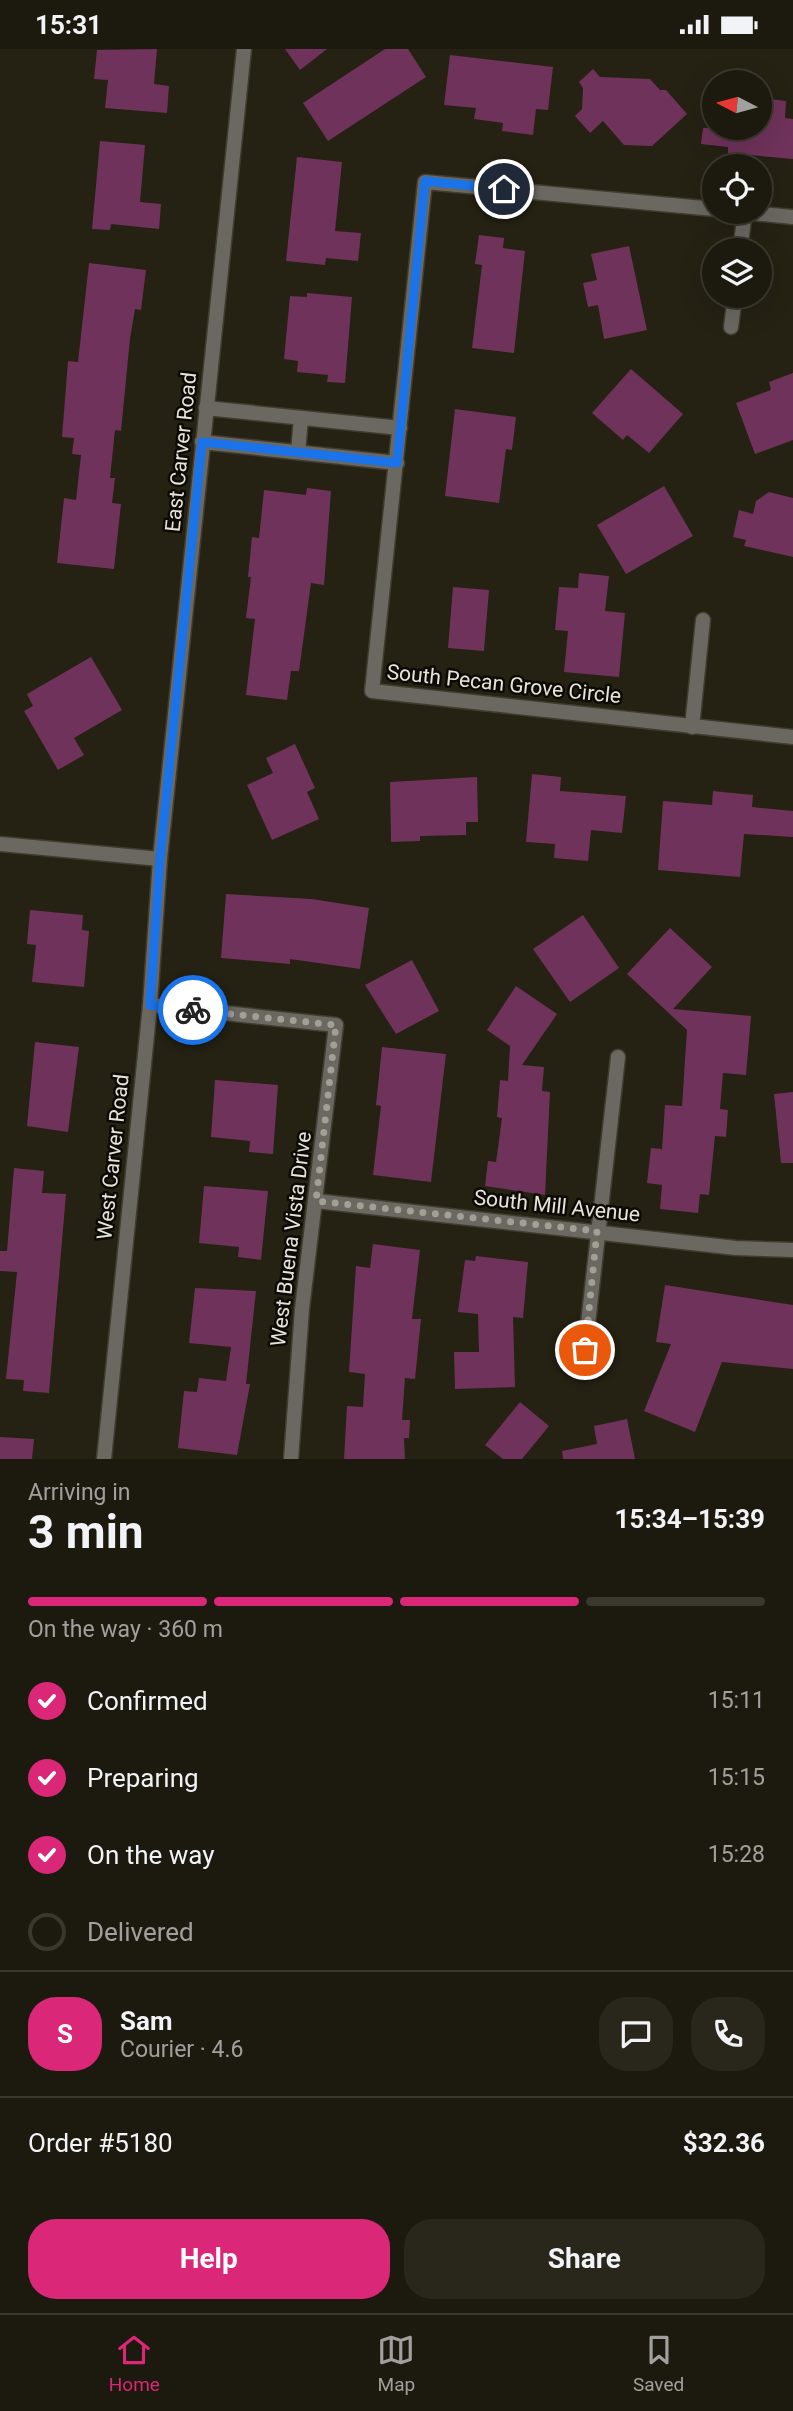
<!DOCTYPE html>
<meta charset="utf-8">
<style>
:root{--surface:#1c190e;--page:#29261c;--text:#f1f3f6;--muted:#a0a09e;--line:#3a382e;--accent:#db2777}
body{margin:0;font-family:Roboto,sans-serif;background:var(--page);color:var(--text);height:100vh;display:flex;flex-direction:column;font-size:26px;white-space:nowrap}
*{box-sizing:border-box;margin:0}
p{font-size:23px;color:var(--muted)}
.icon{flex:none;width:38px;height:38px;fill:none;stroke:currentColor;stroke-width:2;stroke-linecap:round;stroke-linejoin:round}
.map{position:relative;height:1410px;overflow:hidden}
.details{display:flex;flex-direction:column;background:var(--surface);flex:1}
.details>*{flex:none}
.needle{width:46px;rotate:276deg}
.controls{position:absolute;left:702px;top:21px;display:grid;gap:14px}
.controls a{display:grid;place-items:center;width:70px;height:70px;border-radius:50%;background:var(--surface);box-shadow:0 7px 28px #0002,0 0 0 2px var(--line);font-size:35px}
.pin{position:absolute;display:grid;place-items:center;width:60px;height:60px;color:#fff;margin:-30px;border:4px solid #fff;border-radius:50%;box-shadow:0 2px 7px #0007}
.courier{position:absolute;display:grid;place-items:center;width:70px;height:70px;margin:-35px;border:5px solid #1a73e8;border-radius:50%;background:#fff;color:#222;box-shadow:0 2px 9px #0007}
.head em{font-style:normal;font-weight:700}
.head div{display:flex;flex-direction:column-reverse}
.head{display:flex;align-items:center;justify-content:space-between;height:119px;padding:0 28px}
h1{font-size:46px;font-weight:700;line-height:52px}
.bar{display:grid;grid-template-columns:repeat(4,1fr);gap:10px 7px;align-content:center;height:84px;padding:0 28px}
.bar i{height:9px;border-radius:5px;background:var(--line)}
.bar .active{background:var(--accent)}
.bar p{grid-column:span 4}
.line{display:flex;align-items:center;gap:18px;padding:0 28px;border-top:2px solid var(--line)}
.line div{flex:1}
.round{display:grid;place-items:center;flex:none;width:74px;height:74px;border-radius:28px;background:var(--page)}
ol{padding:0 28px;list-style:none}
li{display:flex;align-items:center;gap:21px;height:77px}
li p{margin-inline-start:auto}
li .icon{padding:7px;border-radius:50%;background:var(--accent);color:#fff;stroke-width:4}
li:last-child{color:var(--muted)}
li i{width:38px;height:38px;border:4px solid var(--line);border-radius:50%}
.primary-button{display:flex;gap:14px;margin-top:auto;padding:14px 28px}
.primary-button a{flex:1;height:80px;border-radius:28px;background:var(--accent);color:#fff;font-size:28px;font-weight:700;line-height:80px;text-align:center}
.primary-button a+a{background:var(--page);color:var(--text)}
.status{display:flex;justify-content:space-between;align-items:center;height:49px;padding:0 35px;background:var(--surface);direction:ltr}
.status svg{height:19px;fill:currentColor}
.menu{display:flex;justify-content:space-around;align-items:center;height:98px;border-top:2px solid var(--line);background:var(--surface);font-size:19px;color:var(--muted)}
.menu a{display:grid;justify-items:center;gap:4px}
.menu .active{color:var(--accent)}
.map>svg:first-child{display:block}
</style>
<div class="status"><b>15:31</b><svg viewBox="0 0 49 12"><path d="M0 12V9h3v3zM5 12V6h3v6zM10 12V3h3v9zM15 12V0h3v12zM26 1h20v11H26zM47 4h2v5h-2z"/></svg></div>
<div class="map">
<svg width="793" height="1410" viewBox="0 0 793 1410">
<rect width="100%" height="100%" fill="#252113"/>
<!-- building -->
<g fill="#6f325a">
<polygon points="157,0 154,35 169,37 167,64 105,59 108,31 94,30 97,1"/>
<polygon points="285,0 327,0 300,21"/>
<polygon points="385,0 408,0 426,28 328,92 303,54"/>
<polygon points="450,6 553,18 548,61 536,60 533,86 502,82 503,74 474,70 476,59 444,56"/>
<polygon points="593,20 600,28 650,30 660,41 666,41 687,65 652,97 624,96 603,72 590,84 575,67 582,60 583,39 579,33"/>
<polygon points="760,49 786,52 785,69 793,70 793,110 728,104 728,98 701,95 703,79 760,79"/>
<polygon points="100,92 145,96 140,153 161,155 159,180 111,175 110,181 92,180"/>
<polygon points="297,108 342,113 335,182 361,184 358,212 326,209 325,216 286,212"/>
<polygon points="479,186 504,189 503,199 525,202 514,304 472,299 482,216 475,215"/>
<polygon points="629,197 647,281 604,290 598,256 588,258 583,234 597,231 591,205"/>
<polygon points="89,214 146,221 141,261 135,260 130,290 121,382 115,381 110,429 115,429 112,454 121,455 114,520 57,514 64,449 76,451 81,406 72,405 74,389 62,388 68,312 78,313"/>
<polygon points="307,244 352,248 345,334 327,333 328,326 297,323 298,312 284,310 290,247 307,248"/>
<polygon points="631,320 683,365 649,404 627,386 623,391 592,364"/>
<polygon points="793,324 793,391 755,405 736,354 771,341 769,333"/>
<polygon points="455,360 516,368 512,401 506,400 499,454 445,447"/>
<polygon points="664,437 693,487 626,525 597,476"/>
<polygon points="307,439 331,442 324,536 311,534 299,622 291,622 287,651 246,646 255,570 246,569 251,528 248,528 252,488 259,489 264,441 306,446"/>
<polygon points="769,443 793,449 793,508 744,497 746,491 733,488 739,461 753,465 756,452"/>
<polygon points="579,524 609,527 605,562 625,564 619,628 564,623 568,582 555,581 559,538 578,539"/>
<polygon points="453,538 489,541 484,602 448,599"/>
<polygon points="91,608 122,661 74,689 84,706 58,721 24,662 33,657 27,645"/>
<polygon points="295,695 315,739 307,743 319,770 272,791 247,736 273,724 266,709"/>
<polygon points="532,725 561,728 560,742 626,747 622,784 591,781 588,812 554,809 555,795 526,793"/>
<polygon points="477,728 478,773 466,773 466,786 420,787 420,792 391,793 390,733"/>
<polygon points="713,742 753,746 752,758 793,762 793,788 744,785 740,828 658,821 663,752 712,756"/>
<polygon points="226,845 312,850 369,859 360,920 290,910 290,915 221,909"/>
<polygon points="30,861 83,866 82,881 89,882 84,938 32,933 36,896 27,895"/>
<polygon points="583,866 619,919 570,953 533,900"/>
<polygon points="670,879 712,918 673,960 751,967 746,1026 723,1024 720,1060 728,1061 726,1088 715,1087 709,1146 700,1145 698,1164 660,1160 662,1136 647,1134 651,1099 662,1100 665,1056 682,1057 687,981 627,925"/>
<polygon points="412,911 439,962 396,985 365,936"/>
<polygon points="516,937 557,965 522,1016 544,1018 542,1042 550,1043 545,1146 485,1137 488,1112 496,1113 502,1069 497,1068 500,1031 508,1032 510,997 487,981"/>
<polygon points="35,993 79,998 68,1083 27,1077"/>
<polygon points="382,998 446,1005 431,1133 373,1126 381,1057 376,1056"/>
<polygon points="215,1031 278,1036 273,1105 249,1103 250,1092 211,1088"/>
<polygon points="793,1043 793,1114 781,1114 774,1045"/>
<polygon points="14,1119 44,1122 42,1144 66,1145 49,1344 23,1342 24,1331 6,1330 17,1223 0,1222 0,1202 7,1202"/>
<polygon points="204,1137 268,1142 261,1211 238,1208 239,1198 199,1194"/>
<polygon points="373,1195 420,1201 412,1270 421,1270 415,1330 405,1329 402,1371 410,1371 409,1389 404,1389 405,1410 344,1410 347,1357 363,1358 365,1325 349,1323 356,1217 370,1219"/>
<polygon points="476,1207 528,1213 523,1269 513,1268 515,1338 455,1340 454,1303 479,1303 478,1265 458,1263 465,1211 475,1212"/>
<polygon points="665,1236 793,1256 793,1320 722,1313 695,1383 644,1362 671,1295 656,1293"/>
<polygon points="195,1239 256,1242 246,1335 250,1335 237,1406 178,1399 184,1342 197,1343 199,1329 226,1332 231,1298 189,1294"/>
<polygon points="520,1353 549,1377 522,1410 503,1410 485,1396"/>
<polygon points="627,1370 635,1410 563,1410 562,1402 597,1395 594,1377"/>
<polygon points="0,1388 34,1390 32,1410 0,1410"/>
</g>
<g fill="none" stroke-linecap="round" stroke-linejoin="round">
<defs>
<g id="minor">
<polyline points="714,160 425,133 372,642 793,688"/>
<polyline points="741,163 793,168"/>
<polyline points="740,201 745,163"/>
<polyline points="731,278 735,247"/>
<polyline points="206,359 400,379"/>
<polyline points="202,393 397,414"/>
<polyline points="298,403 301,369"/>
<polyline points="692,678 703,571"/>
<polyline points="150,956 336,976 302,1260 291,1410"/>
<polyline points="316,1152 736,1199 793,1201"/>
<polyline points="585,1301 618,1008"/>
<polyline points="104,1410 150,956 160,810"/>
</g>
<polyline id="tertiary" points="0,795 160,810 244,0"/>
</defs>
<!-- minor casing -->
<use href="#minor" stroke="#403c2f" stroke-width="17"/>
<!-- tertiary casing -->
<use href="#tertiary" stroke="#403c2f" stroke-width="17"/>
<!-- minor -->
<use href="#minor" stroke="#6a6861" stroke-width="14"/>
<!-- tertiary -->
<use href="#tertiary" stroke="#6a6861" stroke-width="14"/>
</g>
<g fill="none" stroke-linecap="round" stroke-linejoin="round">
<!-- done -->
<polyline stroke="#a29f94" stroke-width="7" stroke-dasharray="0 12.6" points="193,961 336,976 316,1152 597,1182 585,1301"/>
<!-- route -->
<polyline stroke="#1a73e8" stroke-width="9" points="193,961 150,956 160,810 202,393 397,414 425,132 504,140"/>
</g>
<g text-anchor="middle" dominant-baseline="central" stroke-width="5" stroke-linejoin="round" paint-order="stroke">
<!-- street labels -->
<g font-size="21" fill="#e6e3da" stroke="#0d0a05">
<text transform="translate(181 403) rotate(-84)">East Carver Road</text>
<text transform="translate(504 635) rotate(6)">South Pecan Grove Circle</text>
<text transform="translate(113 1108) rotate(-84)">West Carver Road</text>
<text transform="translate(557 1157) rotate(6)">South Mill Avenue</text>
<text transform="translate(291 1190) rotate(-83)">West Buena Vista Drive</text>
</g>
</g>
</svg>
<div class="controls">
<a><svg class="needle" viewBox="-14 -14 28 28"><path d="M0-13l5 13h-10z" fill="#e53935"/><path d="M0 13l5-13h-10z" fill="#a0a09e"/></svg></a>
<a><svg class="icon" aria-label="locate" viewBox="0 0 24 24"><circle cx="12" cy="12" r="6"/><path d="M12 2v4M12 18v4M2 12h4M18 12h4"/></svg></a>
<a><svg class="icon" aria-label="layers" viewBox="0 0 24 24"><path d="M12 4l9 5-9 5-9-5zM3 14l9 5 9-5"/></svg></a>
</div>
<div class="pin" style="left:585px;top:1301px;background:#ea580c"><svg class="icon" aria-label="bag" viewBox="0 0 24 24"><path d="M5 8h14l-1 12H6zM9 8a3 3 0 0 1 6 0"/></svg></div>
<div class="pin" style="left:504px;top:140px;background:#1f2937"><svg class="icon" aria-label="home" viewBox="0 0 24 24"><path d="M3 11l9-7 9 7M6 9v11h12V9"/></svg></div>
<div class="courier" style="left:193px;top:961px"><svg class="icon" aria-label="bike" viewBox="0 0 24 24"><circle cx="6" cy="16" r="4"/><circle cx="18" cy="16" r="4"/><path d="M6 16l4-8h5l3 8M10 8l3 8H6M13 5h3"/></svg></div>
</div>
<section class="details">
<div class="head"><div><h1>3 min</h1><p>Arriving in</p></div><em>15:34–15:39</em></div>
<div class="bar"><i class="active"></i><i class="active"></i><i class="active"></i><i></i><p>On the way · 360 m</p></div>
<ol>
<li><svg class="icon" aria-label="check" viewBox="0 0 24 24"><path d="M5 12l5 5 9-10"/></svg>Confirmed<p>15:11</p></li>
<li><svg class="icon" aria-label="check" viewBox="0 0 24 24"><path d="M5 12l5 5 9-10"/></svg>Preparing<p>15:15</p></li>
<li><svg class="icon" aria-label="check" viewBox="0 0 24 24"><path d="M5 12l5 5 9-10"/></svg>On the way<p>15:28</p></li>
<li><i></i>Delivered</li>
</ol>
<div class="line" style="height:126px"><b class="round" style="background:var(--accent);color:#fff">S</b><div><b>Sam</b><p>Courier · 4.6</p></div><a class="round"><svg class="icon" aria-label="chat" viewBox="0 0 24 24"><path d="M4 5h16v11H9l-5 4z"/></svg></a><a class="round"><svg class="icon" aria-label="phone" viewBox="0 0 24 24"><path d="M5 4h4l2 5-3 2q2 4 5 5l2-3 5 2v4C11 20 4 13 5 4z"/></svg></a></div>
<div class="line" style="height:91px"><div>Order #5180</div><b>$32.36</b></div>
<div class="primary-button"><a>Help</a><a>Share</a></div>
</section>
<nav class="menu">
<a class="active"><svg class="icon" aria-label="home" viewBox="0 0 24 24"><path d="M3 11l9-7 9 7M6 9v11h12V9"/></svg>Home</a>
<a><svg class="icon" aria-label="map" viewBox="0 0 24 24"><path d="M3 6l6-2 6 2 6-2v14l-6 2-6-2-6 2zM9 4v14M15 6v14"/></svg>Map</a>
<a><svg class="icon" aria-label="saved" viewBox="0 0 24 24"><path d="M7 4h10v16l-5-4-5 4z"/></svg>Saved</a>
</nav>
